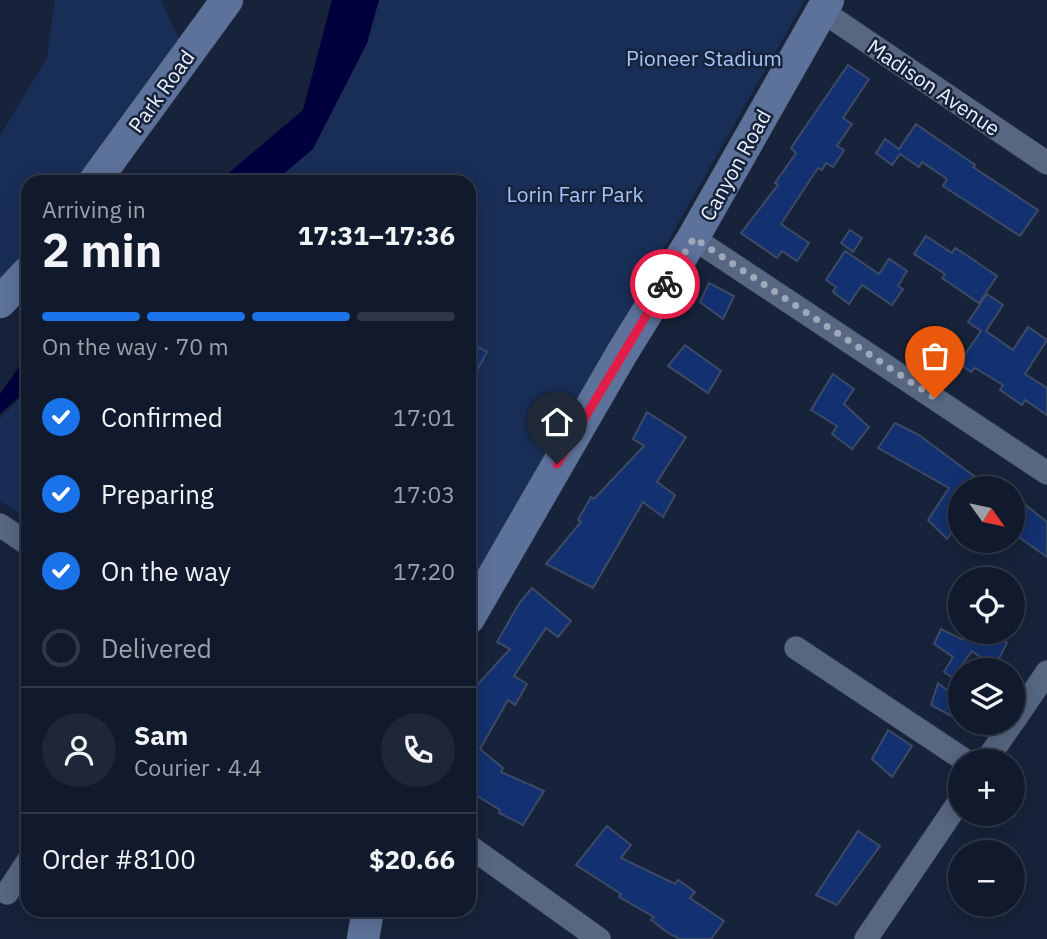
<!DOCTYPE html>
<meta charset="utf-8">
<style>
:root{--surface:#111a2c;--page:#1e2738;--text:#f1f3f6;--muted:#9ca1a9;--line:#303848;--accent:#1a73e8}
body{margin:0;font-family:"IBM Plex Sans",sans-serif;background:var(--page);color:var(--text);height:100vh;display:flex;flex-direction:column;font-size:26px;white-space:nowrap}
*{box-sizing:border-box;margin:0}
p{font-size:23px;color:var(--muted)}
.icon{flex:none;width:38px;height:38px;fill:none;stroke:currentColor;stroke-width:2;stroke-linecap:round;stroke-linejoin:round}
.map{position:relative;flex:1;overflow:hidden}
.drawer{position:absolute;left:21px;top:175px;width:455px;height:742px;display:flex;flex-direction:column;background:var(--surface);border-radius:21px;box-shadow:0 4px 18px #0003,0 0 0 2px var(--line)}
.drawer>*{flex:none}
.needle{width:46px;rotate:123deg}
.fabs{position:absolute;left:948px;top:476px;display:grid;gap:14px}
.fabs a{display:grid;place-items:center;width:77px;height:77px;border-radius:50%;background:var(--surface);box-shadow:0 4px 18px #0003,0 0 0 2px var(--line);font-size:35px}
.pin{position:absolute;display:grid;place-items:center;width:60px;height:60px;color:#fff;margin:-72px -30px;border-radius:50% 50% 50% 0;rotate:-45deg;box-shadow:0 0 7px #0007}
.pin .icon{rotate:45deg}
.courier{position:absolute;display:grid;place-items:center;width:70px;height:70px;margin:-35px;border:5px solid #e11d48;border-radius:50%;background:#fff;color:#222;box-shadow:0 2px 9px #0007}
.summary em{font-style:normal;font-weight:800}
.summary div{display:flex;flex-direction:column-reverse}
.summary{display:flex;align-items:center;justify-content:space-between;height:119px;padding:0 21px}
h1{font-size:46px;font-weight:800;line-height:52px}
.bar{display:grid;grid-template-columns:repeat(4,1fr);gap:10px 7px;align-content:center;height:84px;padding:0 21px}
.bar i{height:9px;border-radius:5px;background:var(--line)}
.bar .active{background:var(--accent)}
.bar p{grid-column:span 4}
.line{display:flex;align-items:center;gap:18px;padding:0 21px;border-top:2px solid var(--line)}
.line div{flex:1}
.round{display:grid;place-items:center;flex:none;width:74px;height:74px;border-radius:37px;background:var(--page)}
ol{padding:0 21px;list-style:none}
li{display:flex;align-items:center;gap:21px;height:77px}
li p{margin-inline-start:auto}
li .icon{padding:7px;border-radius:50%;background:var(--accent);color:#fff;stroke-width:4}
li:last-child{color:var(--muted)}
li i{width:38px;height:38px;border:4px solid var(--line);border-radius:50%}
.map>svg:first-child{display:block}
</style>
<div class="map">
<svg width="1047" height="939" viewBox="0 0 1047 939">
<rect width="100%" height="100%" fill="#17233a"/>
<!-- green -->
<g fill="#192e57">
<polygon points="55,0 161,0 179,40 77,182 28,182 28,251 0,285 0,136 47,58"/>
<polygon points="379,0 805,0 469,591 469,182 273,182 367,43"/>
<polygon points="28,390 28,520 0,500 0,419"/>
</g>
<!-- water -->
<g fill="#00003d">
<polygon points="332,0 379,0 367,43 313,149 274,182 218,182 303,110"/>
<polygon points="28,354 28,389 0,414 0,394"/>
</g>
<!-- building -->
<g fill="#133170" stroke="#3c4a64" stroke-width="2">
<polygon points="848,65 869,79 843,118 852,124 837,146 844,150 833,167 826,163 822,170 818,168 781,224 809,243 797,261 782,251 777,258 741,233 778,185 775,183 796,153 791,148"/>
<polygon points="916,124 975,165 973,167 1038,210 1020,236 943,186 947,179 922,162 919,167 900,154 892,165 876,153 885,139 899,149"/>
<polygon points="850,230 862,238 853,252 841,243"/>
<polygon points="926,236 952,253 955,248 968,256 997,276 979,303 942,278 945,274 914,254"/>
<polygon points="845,251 879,274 889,259 907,271 898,286 903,289 892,305 862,285 849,304 833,292 836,287 826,280"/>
<polygon points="709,283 734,296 723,319 700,302"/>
<polygon points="987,294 1003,305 986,331 1013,350 1028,327 1047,340 1025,374 1047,388 1047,415 1025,400 1022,405 1000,390 1003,385 975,368 971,372 959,363 981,331 968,322"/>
<polygon points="469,342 487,352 469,385"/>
<polygon points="685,345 721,371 708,393 668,366"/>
<polygon points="833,374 854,389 844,404 869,427 852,449 832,434 837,426 811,410"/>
<polygon points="647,412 686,437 657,482 675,495 663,517 643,502 593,588 546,564 581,522 578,520 591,497 594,499 644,446 633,439"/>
<polygon points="895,423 919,435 990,488 961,488 961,520 947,539 928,520 949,488 878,448"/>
<polygon points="1013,495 1047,522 1047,557 1013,533"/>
<polygon points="532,588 571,621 558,637 546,628 514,676 527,684 515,705 508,700 480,749 503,768 501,772 544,791 523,825 499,813 500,810 469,791 469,694 510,649 497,642 520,602"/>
<polygon points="941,629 963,640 967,632 993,632 1007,643 994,668 972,651 953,678 944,672 953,657 934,644"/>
<polygon points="938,683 961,701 961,721 931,705"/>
<polygon points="888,730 912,746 892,777 872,759"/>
<polygon points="607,826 631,845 621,858 675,884 678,880 695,892 690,898 724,921 711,939 680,939 668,933 651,920 654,917 619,897 621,894 576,865"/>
<polygon points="858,831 880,846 837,905 816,895"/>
</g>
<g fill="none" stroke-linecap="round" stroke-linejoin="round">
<defs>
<g id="street">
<polyline points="822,11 1047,163"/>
<polyline points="693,238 1047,473"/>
<polyline points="0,525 28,544"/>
<polyline points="796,648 966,761"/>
<polyline points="1013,722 1047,672"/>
<polyline points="986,761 1012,723"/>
<polyline points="469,846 599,939"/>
<polyline points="7,893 28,861"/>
<polyline points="866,939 961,799"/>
</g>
<g id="secondary">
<polyline points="94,182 227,0"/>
<polyline points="0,302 28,272"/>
<polyline points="469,618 622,353 693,238 828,0"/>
<polyline points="363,939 368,910"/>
</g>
</defs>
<!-- street casing -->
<use href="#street" stroke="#353d51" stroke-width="24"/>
<!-- secondary casing -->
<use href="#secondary" stroke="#353d51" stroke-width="33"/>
<!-- street -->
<use href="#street" stroke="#576681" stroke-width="23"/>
<!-- secondary -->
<use href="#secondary" stroke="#5d729a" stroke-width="32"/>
</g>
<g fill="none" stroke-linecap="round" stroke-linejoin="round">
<!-- done -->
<polyline stroke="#9fa8b8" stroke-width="7" stroke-dasharray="0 12.6" points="665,284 694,238 935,398"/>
<!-- route -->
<polyline stroke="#e11d48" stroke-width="9" points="557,464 665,284"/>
</g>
<g text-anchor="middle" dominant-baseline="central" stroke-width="5" stroke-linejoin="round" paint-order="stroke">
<!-- park labels -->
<g font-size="21" fill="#a4c3fb" stroke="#17233a">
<text x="704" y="58">Pioneer Stadium</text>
<text x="575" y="194">Lorin Farr Park</text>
</g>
<!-- street labels -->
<g font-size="21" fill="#e8effc" stroke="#17233a">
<text transform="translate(934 87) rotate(34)">Madison Avenue</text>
<text transform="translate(161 91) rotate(-54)">Park Road</text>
<text transform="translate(735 165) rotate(-61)">Canyon Road</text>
</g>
</g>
</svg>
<div class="fabs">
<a><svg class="needle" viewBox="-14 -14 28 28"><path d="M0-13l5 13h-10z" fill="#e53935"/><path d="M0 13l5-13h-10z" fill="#9ca1a9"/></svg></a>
<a><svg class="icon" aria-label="locate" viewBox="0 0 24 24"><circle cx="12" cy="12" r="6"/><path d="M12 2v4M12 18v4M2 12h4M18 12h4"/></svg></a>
<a><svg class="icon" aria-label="layers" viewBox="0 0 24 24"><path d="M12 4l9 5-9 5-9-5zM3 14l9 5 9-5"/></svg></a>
<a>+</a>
<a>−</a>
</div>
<div class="pin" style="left:935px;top:398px;background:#ea580c"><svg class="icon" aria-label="bag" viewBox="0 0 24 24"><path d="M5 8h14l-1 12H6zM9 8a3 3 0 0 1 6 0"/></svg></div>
<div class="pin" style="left:557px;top:464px;background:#1f2937"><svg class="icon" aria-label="home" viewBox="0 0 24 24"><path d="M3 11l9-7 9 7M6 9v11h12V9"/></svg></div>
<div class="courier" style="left:665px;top:284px"><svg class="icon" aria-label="bike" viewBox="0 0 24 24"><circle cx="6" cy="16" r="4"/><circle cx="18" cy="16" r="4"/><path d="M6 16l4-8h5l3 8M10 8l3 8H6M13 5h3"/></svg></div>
<section class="drawer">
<div class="summary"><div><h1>2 min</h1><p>Arriving in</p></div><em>17:31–17:36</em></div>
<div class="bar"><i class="active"></i><i class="active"></i><i class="active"></i><i></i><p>On the way · 70 m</p></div>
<ol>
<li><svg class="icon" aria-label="check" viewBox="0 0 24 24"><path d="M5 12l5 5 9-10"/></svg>Confirmed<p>17:01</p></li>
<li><svg class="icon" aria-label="check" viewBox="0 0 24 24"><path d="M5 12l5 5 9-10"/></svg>Preparing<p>17:03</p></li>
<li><svg class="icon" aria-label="check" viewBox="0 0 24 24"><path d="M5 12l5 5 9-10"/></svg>On the way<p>17:20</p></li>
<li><i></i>Delivered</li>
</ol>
<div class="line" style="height:126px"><a class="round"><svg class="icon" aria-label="person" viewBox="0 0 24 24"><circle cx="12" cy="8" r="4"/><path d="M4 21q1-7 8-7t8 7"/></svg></a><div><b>Sam</b><p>Courier · 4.4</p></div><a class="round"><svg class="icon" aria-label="phone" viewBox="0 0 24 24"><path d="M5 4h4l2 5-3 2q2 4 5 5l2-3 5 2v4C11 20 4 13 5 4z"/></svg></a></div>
<div class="line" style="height:91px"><div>Order #8100</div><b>$20.66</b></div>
</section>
</div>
